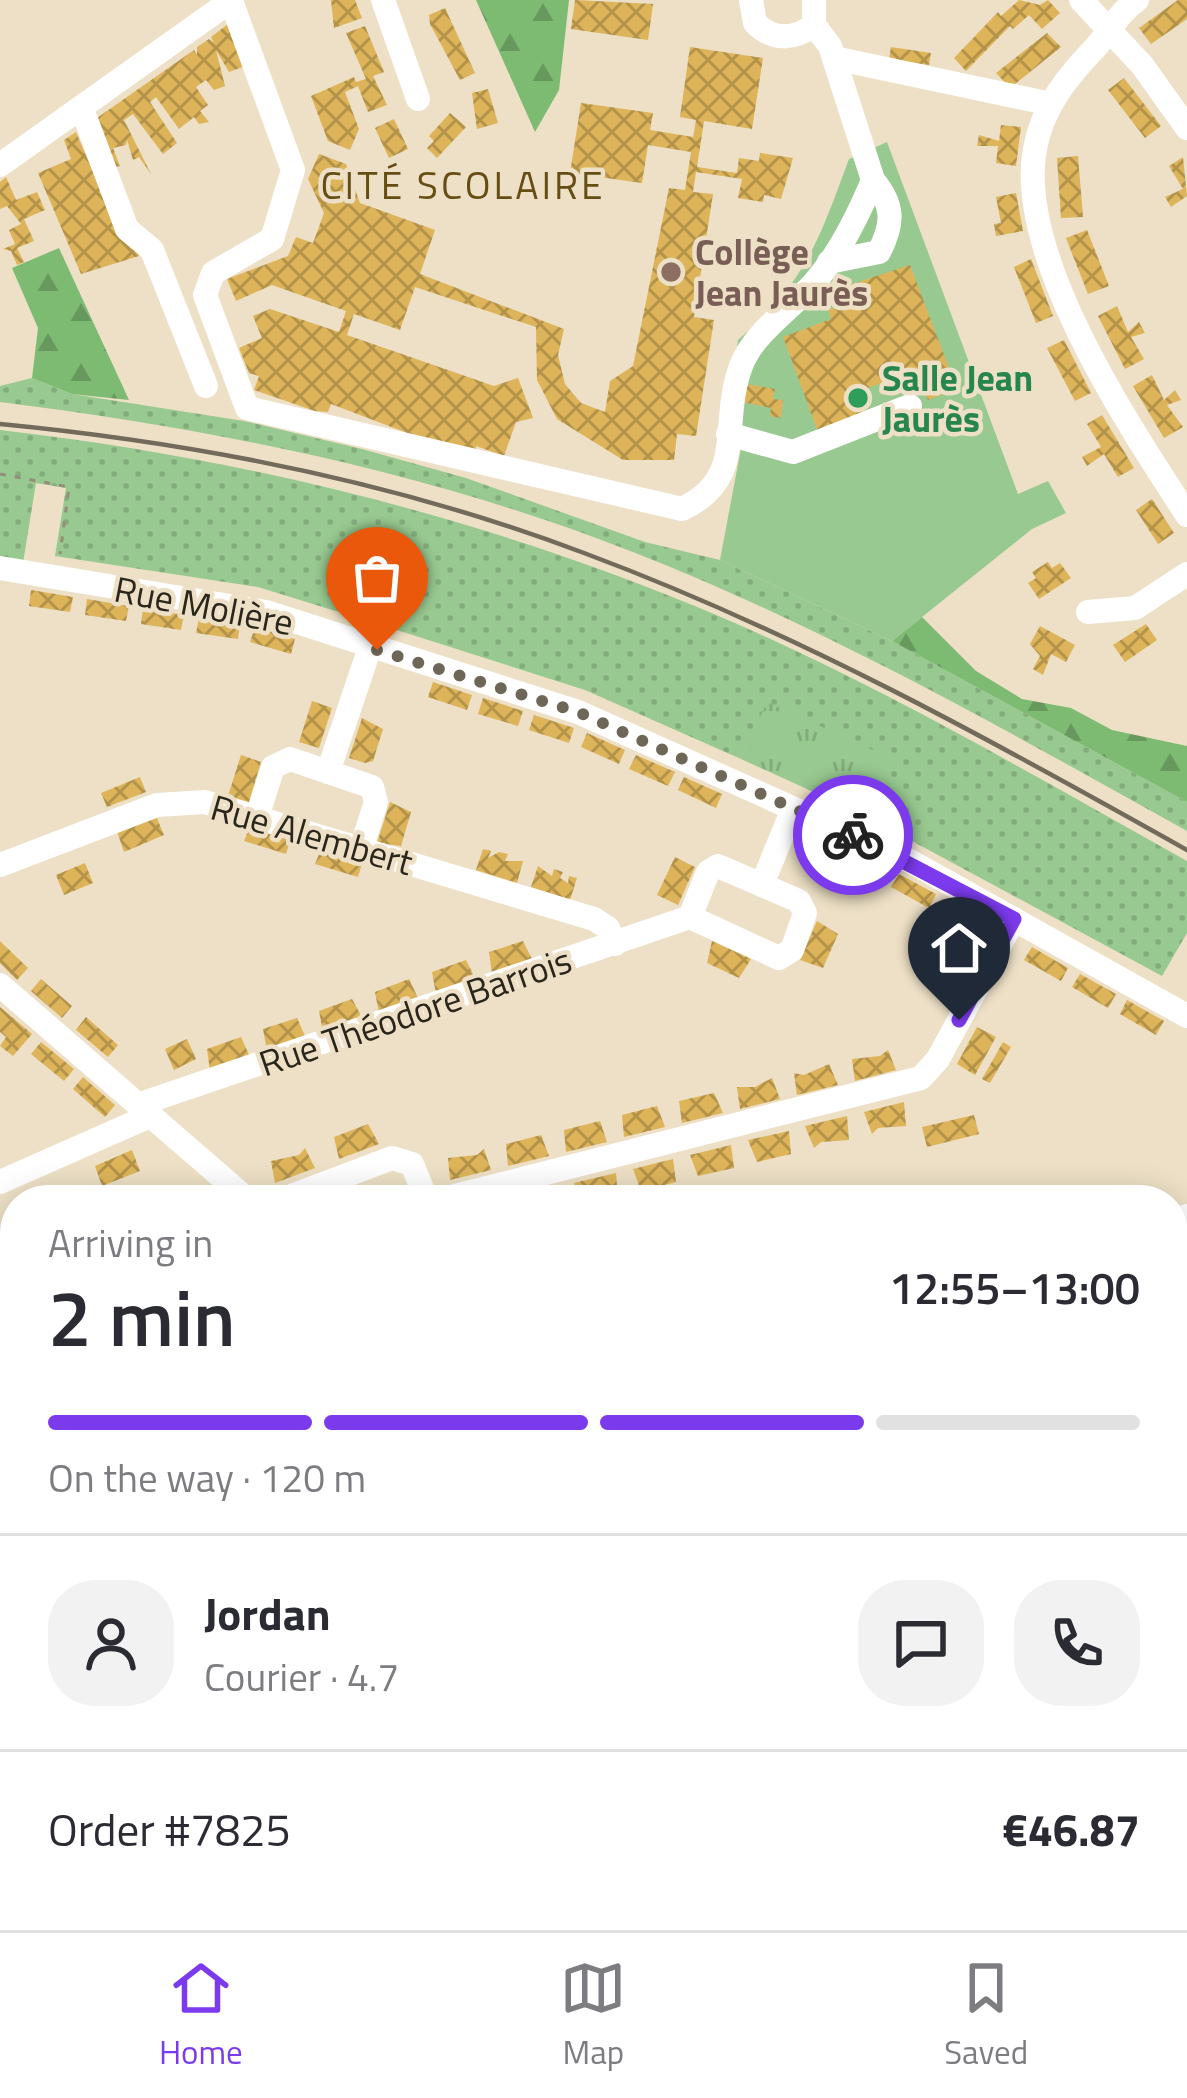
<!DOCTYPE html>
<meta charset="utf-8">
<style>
:root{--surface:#fff;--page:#f2f2f3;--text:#2b2b33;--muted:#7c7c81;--line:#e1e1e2;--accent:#7c3aed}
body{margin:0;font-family:"Titillium Web",sans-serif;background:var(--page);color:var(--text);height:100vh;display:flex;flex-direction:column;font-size:45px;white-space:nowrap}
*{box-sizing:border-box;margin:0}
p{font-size:39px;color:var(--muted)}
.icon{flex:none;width:66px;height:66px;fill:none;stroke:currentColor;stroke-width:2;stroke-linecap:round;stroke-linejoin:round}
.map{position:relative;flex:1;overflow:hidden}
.side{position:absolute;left:0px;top:1185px;width:1188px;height:747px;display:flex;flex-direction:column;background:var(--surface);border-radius:48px 48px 0 0;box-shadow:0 6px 30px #0003}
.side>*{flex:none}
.pin{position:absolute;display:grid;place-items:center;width:102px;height:102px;color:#fff;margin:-123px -51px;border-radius:50% 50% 50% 0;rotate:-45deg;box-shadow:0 0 12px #0007}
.pin .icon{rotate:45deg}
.courier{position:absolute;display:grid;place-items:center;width:120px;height:120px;margin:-60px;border:9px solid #7c3aed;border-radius:50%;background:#fff;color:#222;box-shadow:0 3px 15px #0007}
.overview em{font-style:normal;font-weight:600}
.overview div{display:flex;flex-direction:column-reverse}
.overview{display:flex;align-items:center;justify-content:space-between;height:204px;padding:0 48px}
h1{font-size:78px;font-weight:600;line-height:90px}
.bar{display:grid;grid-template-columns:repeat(4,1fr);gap:18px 12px;align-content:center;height:144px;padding:0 48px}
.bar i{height:15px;border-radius:9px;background:var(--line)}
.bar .active{background:var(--accent)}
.bar p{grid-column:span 4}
.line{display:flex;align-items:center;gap:30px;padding:0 48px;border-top:3px solid var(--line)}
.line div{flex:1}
.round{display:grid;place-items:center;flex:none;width:126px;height:126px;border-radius:48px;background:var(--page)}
.tabs{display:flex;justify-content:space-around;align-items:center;height:168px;border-top:3px solid var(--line);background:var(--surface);font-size:33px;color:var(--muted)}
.tabs a{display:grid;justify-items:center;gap:6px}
.tabs .active{color:var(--accent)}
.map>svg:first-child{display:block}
</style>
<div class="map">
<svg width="1187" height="1930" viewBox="0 0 1187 1930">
<defs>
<pattern id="grass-dots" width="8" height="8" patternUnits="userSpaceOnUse" patternTransform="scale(3)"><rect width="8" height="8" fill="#98c990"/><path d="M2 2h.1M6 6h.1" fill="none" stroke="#83ac7c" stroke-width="1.8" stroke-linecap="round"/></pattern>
<pattern id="forest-firs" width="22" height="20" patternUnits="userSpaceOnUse" patternTransform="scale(3)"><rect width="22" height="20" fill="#7dbb73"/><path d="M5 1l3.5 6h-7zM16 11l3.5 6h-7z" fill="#67985e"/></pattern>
<pattern id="cemetery-stones" width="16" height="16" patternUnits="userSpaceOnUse" patternTransform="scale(3)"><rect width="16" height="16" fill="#98c990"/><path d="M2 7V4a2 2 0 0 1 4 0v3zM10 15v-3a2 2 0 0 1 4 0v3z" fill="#83ac7c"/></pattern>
<pattern id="park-tufts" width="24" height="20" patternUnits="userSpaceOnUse" patternTransform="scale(3)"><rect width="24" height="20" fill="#98c990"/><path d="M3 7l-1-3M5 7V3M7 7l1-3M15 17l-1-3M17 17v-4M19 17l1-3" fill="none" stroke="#83ac7c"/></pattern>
<pattern id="building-cross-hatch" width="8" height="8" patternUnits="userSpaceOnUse" patternTransform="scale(3)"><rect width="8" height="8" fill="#ddb459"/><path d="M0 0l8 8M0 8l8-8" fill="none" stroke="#b39249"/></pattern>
</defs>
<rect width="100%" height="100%" fill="#ede0c6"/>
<!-- grass -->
<g fill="url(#grass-dots)">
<path d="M32,378L72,394L244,421L362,449L466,478L645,542L720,560L892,641L1187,802V831C970,710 753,586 515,510C347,456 175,424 0,402V386Z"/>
<path d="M0,430C251,459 495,520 728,620C887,689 1036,777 1187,861V933L1162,976L864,815L889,758L768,703L741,759L585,690L381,625L385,612L416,621L429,581L353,556L339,597L375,608L371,622L258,587L55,556L66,488L36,483L23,563L0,559Z"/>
</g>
<!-- forest -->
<g fill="url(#forest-firs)">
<polygon points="476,0 569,0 559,90 535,132"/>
<polygon points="59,248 129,400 72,394 32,378 38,328 12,268"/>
<polygon points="922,617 976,671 1022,699 1071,708 1112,730 1187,746 1187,802 892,641"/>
</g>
<!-- cemetery -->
<polygon fill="url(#cemetery-stones)" points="616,1917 942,1917 947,1930 620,1930"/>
<!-- park -->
<polygon fill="url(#park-tufts)" points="767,702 890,758 864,815 741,759"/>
<!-- pitch -->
<g fill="#98c990">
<path d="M887,142L1018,494L1048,481L1066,513L1032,529L892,641L720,560L744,432L725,428L738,340C807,280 818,242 849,159Z"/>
<polygon points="352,555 429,581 416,622 338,597"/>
<polygon points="15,1233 15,1504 6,1507 0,1492 0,1238"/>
</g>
<!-- building -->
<g fill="url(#building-cross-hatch)">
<polygon points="331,0 355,0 362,18 334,28"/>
<polygon points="575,0 653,4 648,40 571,29"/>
<polygon points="1019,0 1040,5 1048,0 1060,13 1042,29 1029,15 1013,29 1010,26 966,71 954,58 998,12 1001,16"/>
<polygon points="1178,0 1187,0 1187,19 1151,44 1139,28"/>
<polygon points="445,8 475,73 460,80 430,24 429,15"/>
<polygon points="228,24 245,66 229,72 216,50 225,86 214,90 206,80 196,87 208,105 200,111 209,122 199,124 194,117 179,129 156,97 150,102 177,143 163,154 133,114 124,120 151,174 139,157 133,160 127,140 126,145 113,148 120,166 116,167 97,118 194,50 197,55 197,47 209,39 214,43 211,37"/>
<polygon points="365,26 384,72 373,76 387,105 368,112 358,86 345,92 359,129 350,150 328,141 311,96 354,77 356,82 366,79 346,33"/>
<polygon points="1047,33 1061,47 1010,88 996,73"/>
<polygon points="690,47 763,58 752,129 704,121 697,167 737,173 739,158 759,161 760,153 793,158 781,199 764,195 763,202 738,198 742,179 696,172 693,192 713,194 694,317 714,320 696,436 677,434 674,460 623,460 557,419 537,380 536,327 415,287 400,330 354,314 347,335 494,386 518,378 533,418 516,422 504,456 476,446 475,452 446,442 444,447 331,404 328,412 315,411 254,390 259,376 249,373 239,348 262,338 253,316 270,309 339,332 346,311 272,285 236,301 227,279 288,256 296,237 313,243 324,213 308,179 319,154 346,164 360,203 435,230 420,274 564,329 558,355 565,384 581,403 605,412 610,381 633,366 669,188 685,190 691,152 648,145 642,183 570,173 581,103 653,113 650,130 693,137 696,120 680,117"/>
<polygon points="891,47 931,53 929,65 889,59"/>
<polygon points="1124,78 1161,126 1145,138 1108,90"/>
<polygon points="488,89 498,123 477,129 472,93"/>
<polygon points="450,113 466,127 437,158 427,148 434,141 429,136"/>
<polygon points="394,119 408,149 389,158 375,128"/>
<polygon points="1001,125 1021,127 1016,166 996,163 998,146 977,146 979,135 999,141"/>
<polygon points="76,132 122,240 131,236 139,256 81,274 38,173 71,159 64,140"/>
<polygon points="1078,156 1083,217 1061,218 1057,158"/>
<polygon points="1183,157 1187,196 1171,207 1165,197 1183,189 1169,166"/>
<polygon points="6,177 16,200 37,192 45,210 24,219 34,241 17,248 24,262 17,265 11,251 3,249 15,244 9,230 21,224 7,206 0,209 0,182"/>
<polygon points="1016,193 1023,231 996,236 994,224 1001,223 996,197"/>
<polygon points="1087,230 1109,286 1088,294 1066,238"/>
<polygon points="1031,259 1053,316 1036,323 1014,267"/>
<polygon points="910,265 957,389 928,400 917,370 857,392 865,414 818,432 783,337 831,319 828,310 856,299 852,284"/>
<polygon points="1117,306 1128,332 1139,322 1145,333 1131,337 1144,359 1125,369 1098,316"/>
<polygon points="1064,340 1091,393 1075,401 1047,348"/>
<polygon points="1152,375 1164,400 1175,390 1181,400 1167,405 1183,427 1164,438 1133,386"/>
<polygon points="746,384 775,389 773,399 783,400 781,418 770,416 771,408 742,402"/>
<polygon points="1102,415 1134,468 1118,477 1104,454 1087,466 1082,457 1101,447 1087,424"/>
<polygon points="1152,499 1174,533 1158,544 1136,510"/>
<polygon points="1048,562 1052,568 1060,563 1071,578 1039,599 1028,583 1036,578 1032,572"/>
<polygon points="31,590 73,597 70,612 29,606"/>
<polygon points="87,599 129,606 126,621 85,615"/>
<polygon points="143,608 184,615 181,630 141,624"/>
<polygon points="199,618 240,624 238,639 196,633"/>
<polygon points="1146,624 1157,640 1125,662 1113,645"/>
<polygon points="1040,626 1075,645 1066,662 1051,654 1043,675 1033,669 1040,656 1030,644"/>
<polygon points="255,627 295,639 291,654 250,642"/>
<polygon points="433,682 472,695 467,710 428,697"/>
<polygon points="483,698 523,711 518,726 478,714"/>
<polygon points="312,701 332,708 319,748 299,742"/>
<polygon points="534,715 574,728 569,743 529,730"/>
<polygon points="362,718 383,729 373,761 365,763 349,758"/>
<polygon points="587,733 625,750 619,764 581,747"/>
<polygon points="241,755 261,762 249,802 228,796"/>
<polygon points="636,755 675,772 668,786 629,769"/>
<polygon points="140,777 146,792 107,807 101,793"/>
<polygon points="684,777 722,794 716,808 678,790"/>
<polygon points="390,802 411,812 401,846 377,843"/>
<polygon points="156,816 164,835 124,852 117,831"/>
<polygon points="252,822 292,835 286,854 244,841"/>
<polygon points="323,845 364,857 358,877 315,864"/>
<polygon points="483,849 491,851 488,858 499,852 508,854 505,861 523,861 517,883 476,870"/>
<polygon points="853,853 891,870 884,883 847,866"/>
<polygon points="675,857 695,867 678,905 657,895"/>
<polygon points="85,863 93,883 64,895 56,875"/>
<polygon points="538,866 552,876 554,869 563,872 560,878 568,883 569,876 577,878 570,900 531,887"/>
<polygon points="899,874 936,894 929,908 891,887"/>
<polygon points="945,899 982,920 974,934 937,913"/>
<polygon points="817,921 838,934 823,968 800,960"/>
<polygon points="0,941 28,968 17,980 0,963"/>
<polygon points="523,941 533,961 492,974 489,952"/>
<polygon points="712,941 751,959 739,978 707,963"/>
<polygon points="1032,947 1068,968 1061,981 1024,960"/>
<polygon points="466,960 476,980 436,994 432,972"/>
<polygon points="1080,974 1116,994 1108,1008 1072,987"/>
<polygon points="41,979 72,1006 62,1018 31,991"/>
<polygon points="409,979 419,1000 379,1013 375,992"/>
<polygon points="352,999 363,1019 323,1032 319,1011"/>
<polygon points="1127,1000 1164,1021 1156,1035 1120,1014"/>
<polygon points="0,1007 32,1034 13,1056 0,1046 6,1037 0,1032"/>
<polygon points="86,1017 118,1045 108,1057 76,1030"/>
<polygon points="297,1018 306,1038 267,1051 263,1029"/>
<polygon points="977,1027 996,1037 975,1075 957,1064"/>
<polygon points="241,1037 250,1057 210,1071 207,1049"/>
<polygon points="187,1039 196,1059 174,1070 165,1049"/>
<polygon points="41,1042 74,1069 64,1081 31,1054"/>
<polygon points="1003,1042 1011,1047 990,1083 982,1079"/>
<polygon points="888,1050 896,1070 855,1081 852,1059 880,1056"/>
<polygon points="829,1064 838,1085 797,1095 794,1073 804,1075"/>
<polygon points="83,1077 115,1105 105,1117 73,1089"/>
<polygon points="772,1078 780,1099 740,1109 737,1087 755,1087"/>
<polygon points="714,1093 723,1113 682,1123 679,1101"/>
<polygon points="904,1102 906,1126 878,1128 872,1134 864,1112"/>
<polygon points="657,1106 665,1127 624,1137 622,1115"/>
<polygon points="974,1115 979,1134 927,1147 922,1127"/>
<polygon points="847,1116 849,1140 821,1142 814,1148 805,1126"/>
<polygon points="600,1121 607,1142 566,1152 564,1130"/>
<polygon points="368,1124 379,1144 339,1159 334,1137"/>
<polygon points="789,1131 791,1154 757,1162 748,1140"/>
<polygon points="541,1135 549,1156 508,1166 506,1144"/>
<polygon points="731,1145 734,1168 698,1176 690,1155"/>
<polygon points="305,1148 315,1168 275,1183 271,1161 299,1155"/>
<polygon points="484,1149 491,1170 450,1180 448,1158 477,1155"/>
<polygon points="132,1150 140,1171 102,1186 95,1166"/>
<polygon points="673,1159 676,1182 641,1191 633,1169"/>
<polygon points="616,1173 618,1196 578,1199 574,1183"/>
<polygon points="558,1187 561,1200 511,1200 511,1198"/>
<polygon points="1181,1237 1187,1259 1177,1262 1185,1276 1173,1280 1173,1239"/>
<polygon points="1187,1561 1187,1598 1185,1598 1182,1584 1173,1591 1173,1566"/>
<polygon points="1180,1791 1187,1792 1187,1826 1178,1825 1177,1832 1173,1802"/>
<polygon points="193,1917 234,1917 236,1921 194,1930"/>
</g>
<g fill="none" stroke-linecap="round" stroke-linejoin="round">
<!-- path -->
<g stroke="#958c79" stroke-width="3" stroke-dasharray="6 9" stroke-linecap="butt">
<polyline points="0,474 69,487 60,554"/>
<polyline points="629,1917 634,1930"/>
<polyline points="734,1917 740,1930"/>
<polyline points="812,1917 818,1930"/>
<polyline points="923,1919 927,1930"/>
<polyline points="631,1923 645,1917"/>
<polyline points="669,1930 699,1917"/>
<polyline points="853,1930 883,1917"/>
<polyline points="898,1930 923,1918"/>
</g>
<!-- minor -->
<g stroke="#fff" stroke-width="24">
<polyline points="383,0 418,99"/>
<path d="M751,0L755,23C773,41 794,40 814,25"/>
<polyline points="1081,0 1142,65 1187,128"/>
<path d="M1137,0C1119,12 1110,32 1095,48C1067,77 1042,108 1035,149C1015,256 1130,427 1187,515"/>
<path d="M231,1L293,170L272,239L213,273L205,295L247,408L682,509C748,478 719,425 741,366C753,333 791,309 814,283C840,253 858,216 873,180L830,46L814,25V0"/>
<polyline points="834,58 1051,104"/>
<polyline points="82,109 127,229 152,250 206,386"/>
<polyline points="0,165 232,0"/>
<path d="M829,262L879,252C894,223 894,205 873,180"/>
<polyline points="728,434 793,452 910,406"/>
<polyline points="0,568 266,612 578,712 908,860 1187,1016"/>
<polyline points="1088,612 1135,608 1187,574"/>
<polyline points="328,772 370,647"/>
<polyline points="258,814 273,767 290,759 372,787 376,802 362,846"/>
<polyline points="0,865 157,805 205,802 594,919 608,928 615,944"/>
<polygon points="718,866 799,901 805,913 792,950 779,958 690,917 708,872"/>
<polyline points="763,882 793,809"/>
<polyline points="0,985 248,1200"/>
<polyline points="140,1104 690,917"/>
<polyline points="0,1182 152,1115"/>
<polyline points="281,1200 392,1158 412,1164 425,1196 434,1200"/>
<polyline points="439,1200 921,1078 938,1059 1014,919"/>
<polyline points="1173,1220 1187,1216"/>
<polyline points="1173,1548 1187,1544"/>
<polyline points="0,1613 15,1621"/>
<polyline points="1173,1845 1187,1847"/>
<polyline points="326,1917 331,1930"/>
<polyline points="457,1917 461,1930"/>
<polyline points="263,1930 294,1917"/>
</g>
<!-- rail -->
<path stroke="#726a5a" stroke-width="4.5" d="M0,424C197,443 399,483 584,553C796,632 991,740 1187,850"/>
</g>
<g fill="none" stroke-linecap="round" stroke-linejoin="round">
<!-- done -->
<polyline stroke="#6e6758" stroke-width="12" stroke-dasharray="0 21.6" points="377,650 578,712 853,835"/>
<!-- route -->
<polyline stroke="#7c3aed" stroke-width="15" points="853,835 1014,919 959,1020"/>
</g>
<!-- markers -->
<circle fill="#8d6e63" stroke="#ede0c6" stroke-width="4.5" cx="671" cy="272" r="12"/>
<circle fill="#2e9e5b" stroke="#ede0c6" stroke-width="4.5" cx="858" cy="398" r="12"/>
<g text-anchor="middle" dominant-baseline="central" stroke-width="9" stroke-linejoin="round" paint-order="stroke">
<!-- education labels -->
<g font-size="36" font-weight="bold" fill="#785e54" stroke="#ede0c6" text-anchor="start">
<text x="695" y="251">Collège<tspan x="695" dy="41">Jean Jaurès</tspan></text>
</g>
<!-- leisure labels -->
<g font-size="36" font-weight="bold" fill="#27864d" stroke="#ede0c6" text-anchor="start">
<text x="882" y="377">Salle Jean<tspan x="882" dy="41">Jaurès</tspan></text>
</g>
<!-- street labels -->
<g font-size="36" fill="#2a261c" stroke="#ede0c6">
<text transform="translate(204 605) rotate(11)">Rue Molière</text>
<text transform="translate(312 834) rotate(16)">Rue Alembert</text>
<text transform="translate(415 1011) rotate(-19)">Rue Théodore Barrois</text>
</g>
<!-- neighbourhood labels -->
<g font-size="39" letter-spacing="3" fill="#664d13" stroke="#ede0c6">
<text x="463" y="184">CITÉ SCOLAIRE</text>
</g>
</g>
</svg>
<div class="pin" style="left:377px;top:650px;background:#ea580c"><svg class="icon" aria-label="bag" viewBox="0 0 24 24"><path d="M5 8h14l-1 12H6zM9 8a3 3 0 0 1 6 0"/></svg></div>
<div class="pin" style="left:959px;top:1020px;background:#1f2937"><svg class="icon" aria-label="home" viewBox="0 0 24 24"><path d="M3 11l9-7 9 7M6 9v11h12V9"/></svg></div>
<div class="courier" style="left:853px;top:835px"><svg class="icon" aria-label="bike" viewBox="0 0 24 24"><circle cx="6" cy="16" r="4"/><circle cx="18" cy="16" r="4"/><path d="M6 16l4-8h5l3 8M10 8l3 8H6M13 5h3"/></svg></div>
<section class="side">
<div class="overview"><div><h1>2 min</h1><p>Arriving in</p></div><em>12:55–13:00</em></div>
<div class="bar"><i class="active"></i><i class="active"></i><i class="active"></i><i></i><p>On the way · 120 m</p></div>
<div class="line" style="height:216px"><a class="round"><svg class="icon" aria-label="person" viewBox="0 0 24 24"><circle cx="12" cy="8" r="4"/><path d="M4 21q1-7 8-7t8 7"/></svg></a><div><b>Jordan</b><p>Courier · 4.7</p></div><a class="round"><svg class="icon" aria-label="chat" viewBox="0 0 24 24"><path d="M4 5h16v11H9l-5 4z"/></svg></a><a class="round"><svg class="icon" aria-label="phone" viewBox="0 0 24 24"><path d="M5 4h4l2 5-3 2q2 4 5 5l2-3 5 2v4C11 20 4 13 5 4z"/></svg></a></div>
<div class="line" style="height:156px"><div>Order #7825</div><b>€46.87</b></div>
</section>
</div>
<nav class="tabs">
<a class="active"><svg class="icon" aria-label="home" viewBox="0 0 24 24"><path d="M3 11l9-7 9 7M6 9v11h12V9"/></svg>Home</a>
<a><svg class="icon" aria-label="map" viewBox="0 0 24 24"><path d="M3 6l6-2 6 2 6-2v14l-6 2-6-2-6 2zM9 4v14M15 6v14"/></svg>Map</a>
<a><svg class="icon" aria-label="saved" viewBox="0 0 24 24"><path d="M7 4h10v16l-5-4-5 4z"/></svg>Saved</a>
</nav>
